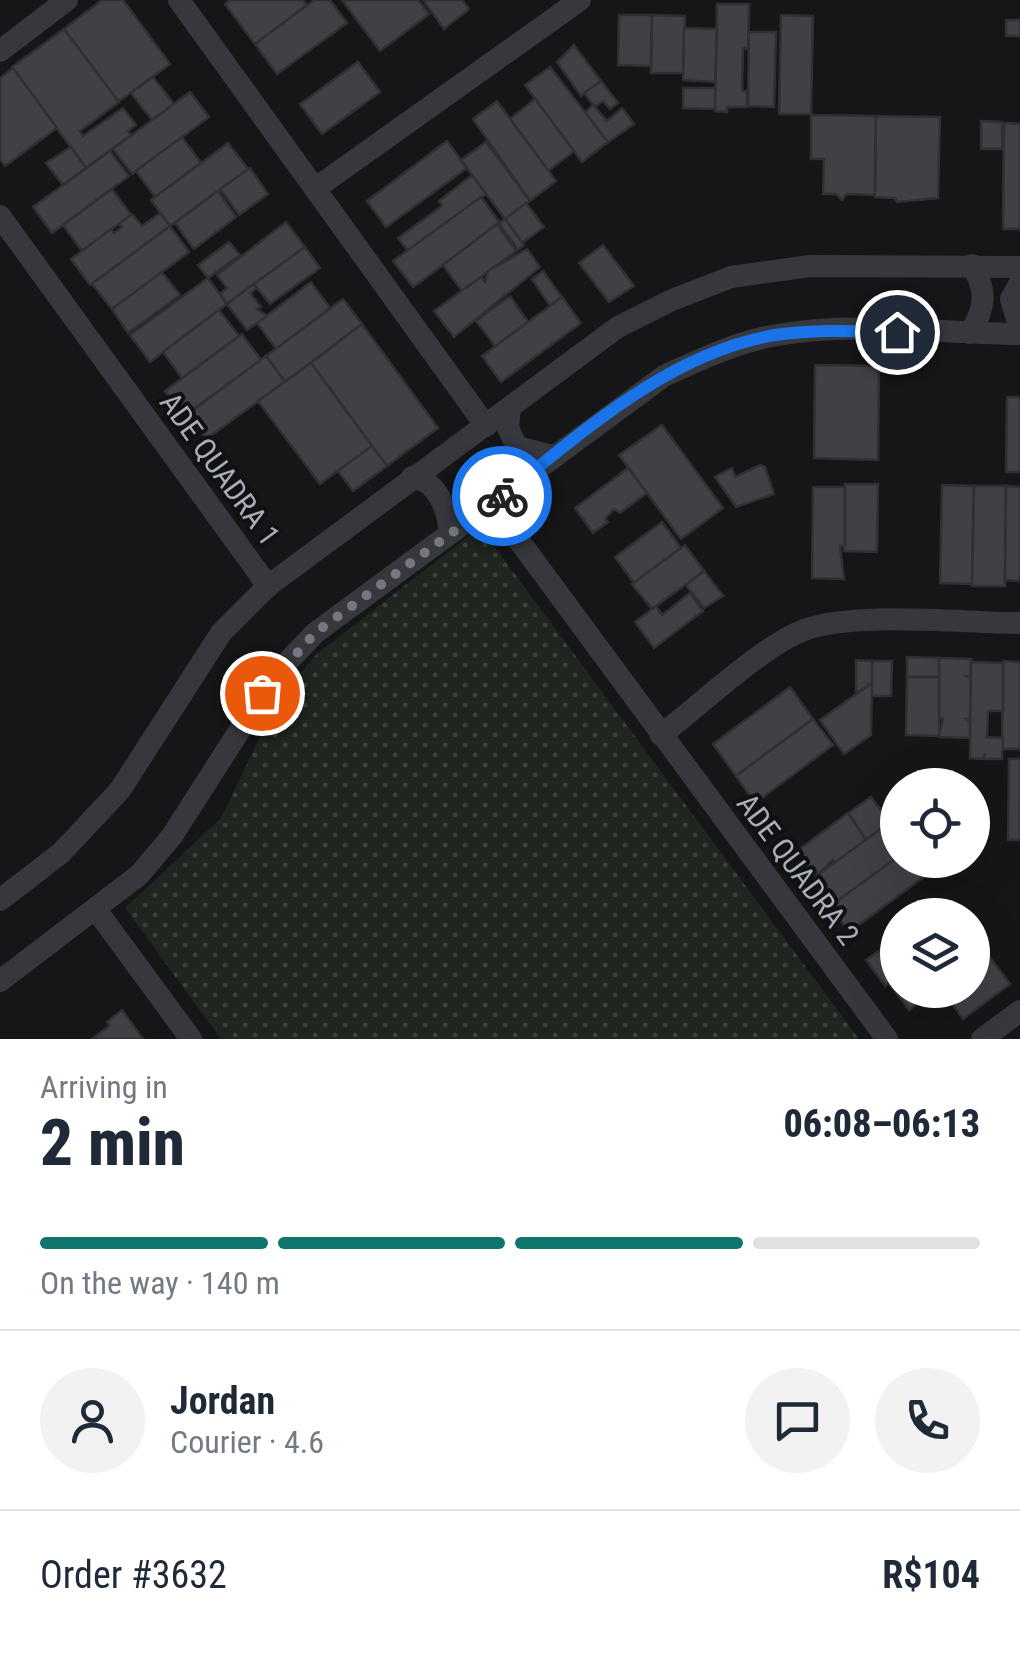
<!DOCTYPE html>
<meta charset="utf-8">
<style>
:root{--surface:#fff;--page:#f2f2f3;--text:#1f2937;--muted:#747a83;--line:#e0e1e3;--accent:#0f766e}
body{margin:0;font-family:"Roboto Condensed",sans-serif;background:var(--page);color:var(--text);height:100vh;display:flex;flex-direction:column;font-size:38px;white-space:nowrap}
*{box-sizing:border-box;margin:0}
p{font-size:32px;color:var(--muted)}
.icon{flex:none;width:55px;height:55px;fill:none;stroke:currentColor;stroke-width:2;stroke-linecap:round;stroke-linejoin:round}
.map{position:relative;height:1039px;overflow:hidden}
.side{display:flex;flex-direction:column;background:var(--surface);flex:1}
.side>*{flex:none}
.buttons{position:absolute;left:880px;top:768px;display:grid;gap:20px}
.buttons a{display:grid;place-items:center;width:110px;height:110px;border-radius:50%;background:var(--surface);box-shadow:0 10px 40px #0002;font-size:50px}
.pin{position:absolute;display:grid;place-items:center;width:85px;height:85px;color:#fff;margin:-42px;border:5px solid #fff;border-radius:50%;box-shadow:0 2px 10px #0007}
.courier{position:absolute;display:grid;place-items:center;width:100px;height:100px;margin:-50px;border:8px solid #1a73e8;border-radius:50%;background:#fff;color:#222;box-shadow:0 2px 12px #0007}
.head em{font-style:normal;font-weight:800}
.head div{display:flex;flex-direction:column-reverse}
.head{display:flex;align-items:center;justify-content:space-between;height:170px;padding:0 40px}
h1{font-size:65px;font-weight:800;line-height:75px}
.bar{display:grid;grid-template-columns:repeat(4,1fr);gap:15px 10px;align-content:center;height:120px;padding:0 40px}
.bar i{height:12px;border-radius:8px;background:var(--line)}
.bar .on{background:var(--accent)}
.bar p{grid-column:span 4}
.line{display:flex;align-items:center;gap:25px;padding:0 40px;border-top:2px solid var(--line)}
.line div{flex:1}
.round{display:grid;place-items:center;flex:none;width:105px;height:105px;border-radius:52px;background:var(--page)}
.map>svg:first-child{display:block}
</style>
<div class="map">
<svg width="1020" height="1039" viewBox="0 0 1020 1039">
<defs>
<pattern id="grass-dots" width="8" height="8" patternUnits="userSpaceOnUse" patternTransform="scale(2.5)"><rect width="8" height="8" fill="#1e261f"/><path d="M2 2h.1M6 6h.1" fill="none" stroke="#3c433d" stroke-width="1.8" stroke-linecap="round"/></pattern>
</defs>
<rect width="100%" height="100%" fill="#161618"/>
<!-- grass -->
<polygon fill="url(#grass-dots)" points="480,527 859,1039 221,1039 125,908 221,818 278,700 317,654"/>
<!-- building -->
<g fill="#404145" stroke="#303034" stroke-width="2.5">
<polygon points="102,0 123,0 170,64 118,102 64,29"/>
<polygon points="230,0 303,0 307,5 255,44 225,4"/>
<polygon points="314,0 330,0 347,23 277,74 255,44"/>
<polygon points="342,0 418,0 429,14 380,51"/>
<polygon points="423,0 462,0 469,9 444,29"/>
<polygon points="717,4 749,4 748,49 743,48 742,91 747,91 747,107 727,107 727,112 715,111"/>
<polygon points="619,15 652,15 651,66 618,65"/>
<polygon points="652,15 685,16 683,73 651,73"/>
<polygon points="781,15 813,16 811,114 779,114"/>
<rect x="1006" y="20" width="14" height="16"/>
<polygon points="684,28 717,29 715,82 683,80"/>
<polygon points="64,29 119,102 80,131 83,136 123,108 136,125 128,131 131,135 86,168 12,67"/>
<polygon points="749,32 776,32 774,107 748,106"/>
<polygon points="574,45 601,81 581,96 557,62"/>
<polygon points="358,62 380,92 322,134 300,104"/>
<polygon points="550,67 608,142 582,162 525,85"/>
<polygon points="13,68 57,128 5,166 0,159 0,78"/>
<polygon points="153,77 174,104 152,120 131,93"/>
<polygon points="601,81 618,103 610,109 603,101 595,107 584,93"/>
<polygon points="683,88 715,88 715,109 683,108"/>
<polygon points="190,92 209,117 132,174 113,149"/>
<polygon points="535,99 574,151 548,171 510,119"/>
<polygon points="497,101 556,181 530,201 473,119"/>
<polygon points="593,105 607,121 622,108 634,124 608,142 585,112"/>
<polygon points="811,115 876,116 875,195 847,194 842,200 836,194 823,194 824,159 811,159"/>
<polygon points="876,116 940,117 938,198 897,202 895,198 875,197"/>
<polygon points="981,121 1002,122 1002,149 981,149"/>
<polygon points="1004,123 1020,124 1020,229 1003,229"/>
<polygon points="182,137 201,163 155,197 136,171"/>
<polygon points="447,141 467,168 386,227 367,201"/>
<polygon points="486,142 530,201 505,219 461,160"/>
<polygon points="228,143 248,169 170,226 151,200"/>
<polygon points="71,147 86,168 63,185 46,163"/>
<polygon points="110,151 129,176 52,233 33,207"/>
<polygon points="250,168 268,194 239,215 220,189"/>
<polygon points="472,175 486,194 408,251 398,238 442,206 439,201"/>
<polygon points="112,189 131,215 82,251 63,225"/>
<polygon points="218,191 236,217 194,249 175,223"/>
<polygon points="481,197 500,223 413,287 393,261"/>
<polygon points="526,203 544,227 522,243 505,219"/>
<polygon points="160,213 170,226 90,285 71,259 111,229 114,233 122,227 119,224 132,214 142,226"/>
<polygon points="505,219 524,245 518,250 499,223"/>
<polygon points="286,222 305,247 227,304 220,294 227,288 217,275"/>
<polygon points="497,224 516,251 462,291 443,265"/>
<polygon points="170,226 189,252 112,309 92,284"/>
<polygon points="229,242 240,255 208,278 198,265"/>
<polygon points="603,245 634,286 609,302 579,263"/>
<polygon points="305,247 320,268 270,304 254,284"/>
<polygon points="527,249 540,267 454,337 434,311 481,277 485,282 488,271"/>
<polygon points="543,271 562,297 550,306 532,279"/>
<polygon points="162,272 180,295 128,333 112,309"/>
<polygon points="208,278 227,304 150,362 130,335"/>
<polygon points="311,282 330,308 276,349 257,323"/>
<polygon points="254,284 257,288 250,293 261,307 257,309 267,316 247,330 227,304"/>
<polygon points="510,296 528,322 495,346 476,321"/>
<polygon points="562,297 581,323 501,382 482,356"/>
<polygon points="343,299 362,324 285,382 266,356"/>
<polygon points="219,310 239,336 182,378 163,352"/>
<polygon points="362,324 438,428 387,466 311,363"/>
<polygon points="242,334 261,360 184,416 165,391"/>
<polygon points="266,356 285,382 206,439 188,414"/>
<polygon points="311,363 372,446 320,484 258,401"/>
<polygon points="815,365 879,366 878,460 814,458"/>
<polygon points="1007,397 1020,397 1020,472 1006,472"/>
<polygon points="662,425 723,508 681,539 619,455"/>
<polygon points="372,446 387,466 353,491 338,471"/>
<polygon points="760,465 765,467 774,494 736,507 715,477 732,468 735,477"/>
<polygon points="628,468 647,493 620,513 614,509 605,519 608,522 593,533 575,508"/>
<polygon points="845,484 878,484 877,552 844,551"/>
<polygon points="942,485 974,486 972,584 940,583"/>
<polygon points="974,486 1006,486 1005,586 972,586"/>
<polygon points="1006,486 1020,487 1020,581 1005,580"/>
<polygon points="813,487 845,487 845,546 840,546 844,579 812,578"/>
<polygon points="662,522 681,548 634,583 615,557"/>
<polygon points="685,545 704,571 652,609 632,584"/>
<polygon points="704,571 723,596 704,608 686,585"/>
<polygon points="690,593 703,611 654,648 635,622 656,606 662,615"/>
<polygon points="907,657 939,658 939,677 907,677"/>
<polygon points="939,658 971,659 971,676 966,676 971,679 970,719 966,719 970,723 970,738 939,737 943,718 939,718"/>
<polygon points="856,660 872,661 872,683 856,693"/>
<polygon points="872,661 892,661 891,696 872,696"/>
<polygon points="1003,661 1020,662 1020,749 1002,749"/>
<polygon points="971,662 1003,663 1003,711 988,711 987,737 1003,738 1002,759 984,759 985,753 982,759 970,758"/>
<polygon points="907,677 939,677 939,736 906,735"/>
<polygon points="872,683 871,735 844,754 820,720"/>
<polygon points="790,687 813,719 736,776 713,744"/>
<polygon points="813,719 833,745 755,803 736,776"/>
<polygon points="1009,759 1020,759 1020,840 1008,840"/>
<polygon points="871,797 890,822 866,840 848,813"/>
<polygon points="848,813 866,840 835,863 833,860 809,882 789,857"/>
<polygon points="890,822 898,833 898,857 831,906 811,880"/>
<polygon points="898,857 918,860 928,874 849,932 830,906"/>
<polygon points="947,900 958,915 927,915"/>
<polygon points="972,934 986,952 972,962"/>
<polygon points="898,937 898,977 885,986 866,960"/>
<polygon points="986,952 1010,984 963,1019 942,990 972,990 972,962"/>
<polygon points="898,977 898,990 935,990 909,1010 889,983"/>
<polygon points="122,1010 143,1039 92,1039 109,1026 107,1022"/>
</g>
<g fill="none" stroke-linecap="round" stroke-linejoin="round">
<!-- street -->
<g stroke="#37383d" stroke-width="22">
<polyline points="179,0 486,426"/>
<polyline points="0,51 67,0"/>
<polyline points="316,188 580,0"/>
<polyline points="0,216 268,586"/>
<polyline points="1020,283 1011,299 1020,329"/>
<path d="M970,333C986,307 987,291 972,265"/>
<polyline points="510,408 508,428 517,447 552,456"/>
<path d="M412,477C438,481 448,510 450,533"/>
<polyline points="492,504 887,1039"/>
<path d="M661,735C699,706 762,646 804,630C855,611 963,623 1020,623"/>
<polyline points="0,900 61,853 120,790 221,633 268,586 618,327 672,300 731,277 810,266 1020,267"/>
<polyline points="97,911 191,1039"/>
<path d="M0,981L139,875L172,836L275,675L315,633L664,376C699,360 734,343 772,336C848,321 942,333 1020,334"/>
<polyline points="982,1039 1020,1011"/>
</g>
</g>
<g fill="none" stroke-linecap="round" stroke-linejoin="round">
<!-- done -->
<polyline stroke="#757880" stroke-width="10" stroke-dasharray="0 18" points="262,693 315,633 502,496"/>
<!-- route -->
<path stroke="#1a73e8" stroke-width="12" d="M502,496C583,432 669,353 775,335C815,329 856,331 897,332"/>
</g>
<g text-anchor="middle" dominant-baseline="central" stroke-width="8" stroke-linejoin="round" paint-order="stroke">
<!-- street labels -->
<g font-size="30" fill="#a8adb8" stroke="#111113">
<text transform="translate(220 469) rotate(54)">ADE QUADRA 1</text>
<text transform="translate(798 869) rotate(53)">ADE QUADRA 2</text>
</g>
</g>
</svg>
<div class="buttons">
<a><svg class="icon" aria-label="locate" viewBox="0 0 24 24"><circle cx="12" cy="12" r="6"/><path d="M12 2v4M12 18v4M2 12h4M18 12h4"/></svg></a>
<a><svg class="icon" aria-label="layers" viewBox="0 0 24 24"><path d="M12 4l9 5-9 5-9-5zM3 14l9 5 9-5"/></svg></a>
</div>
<div class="pin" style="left:262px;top:693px;background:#ea580c"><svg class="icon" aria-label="bag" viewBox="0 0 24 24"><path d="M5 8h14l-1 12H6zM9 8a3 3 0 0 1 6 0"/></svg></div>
<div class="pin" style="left:897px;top:332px;background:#1f2937"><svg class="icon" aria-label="home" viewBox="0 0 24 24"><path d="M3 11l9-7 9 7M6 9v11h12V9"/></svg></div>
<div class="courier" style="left:502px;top:496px"><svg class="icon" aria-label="bike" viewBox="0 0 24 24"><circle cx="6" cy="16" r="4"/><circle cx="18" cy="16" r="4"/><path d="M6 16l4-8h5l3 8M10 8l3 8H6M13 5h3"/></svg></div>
</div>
<section class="side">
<div class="head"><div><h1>2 min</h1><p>Arriving in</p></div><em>06:08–06:13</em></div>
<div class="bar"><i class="on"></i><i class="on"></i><i class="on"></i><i></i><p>On the way · 140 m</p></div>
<div class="line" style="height:180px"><a class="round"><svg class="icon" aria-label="person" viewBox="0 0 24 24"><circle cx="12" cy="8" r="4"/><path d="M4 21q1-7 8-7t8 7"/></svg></a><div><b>Jordan</b><p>Courier · 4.6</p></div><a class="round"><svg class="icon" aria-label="chat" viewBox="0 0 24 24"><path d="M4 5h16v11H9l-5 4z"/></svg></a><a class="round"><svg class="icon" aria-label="phone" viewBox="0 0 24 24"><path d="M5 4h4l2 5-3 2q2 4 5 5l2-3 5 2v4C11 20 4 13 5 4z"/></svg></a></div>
<div class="line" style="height:130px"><div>Order #3632</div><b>R$104</b></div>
</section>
